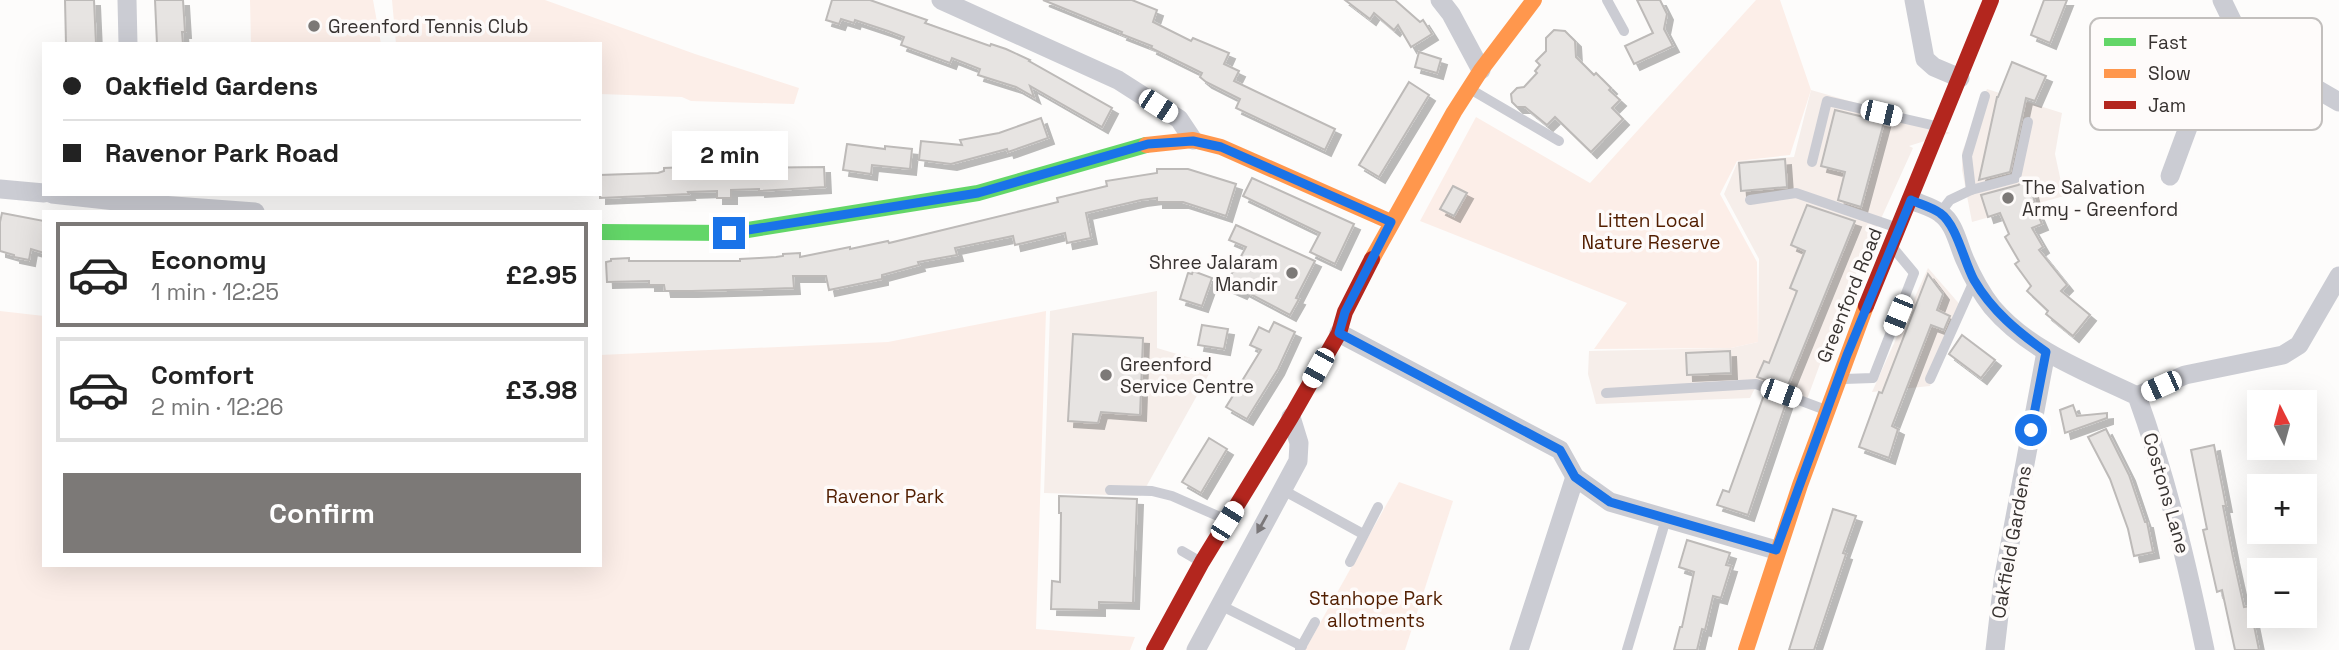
<!DOCTYPE html>
<html lang="en">
<head>
<meta charset="utf-8">
<style>
	body { margin:0; font-family:"Space Grotesk",sans-serif; background:#f6f6f6; color:#222; height:100vh; display:flex; flex-direction:column; font-size:26px; white-space:nowrap }
	* { box-sizing:border-box; margin:0 }
	p { font-size:23px; color:#767676 }
	.icon { flex:none; width:38px; height:38px; fill:none; stroke:currentColor; stroke-width:2; stroke-linecap:round; stroke-linejoin:round }
	.map { position:relative; flex:1; overflow:hidden }
	.panel { position:absolute; left:42px; top:210px; width:560px; height:357px; display:flex; flex-direction:column; background:#fff; border-radius:0px; box-shadow:0 7px 28px #0002 }
	.panel>* { flex:none }
	.banner { position:absolute; left:42px; top:42px; width:560px; height:154px; border-radius:0px; box-shadow:0 7px 28px #0002; display:grid; align-content:center; height:154px; padding:0 21px; background:#fff }
	.needle { width:46px; rotate:354deg }
	.buttons { position:absolute; left:2247px; top:390px; display:grid; gap:14px }
	.buttons a { display:grid; place-items:center; width:70px; height:70px; border-radius:0px; background:#fff; box-shadow:0 7px 28px #0002; font-size:35px }
	.end { position:absolute; width:32px; height:32px; margin:-16px; border:9px solid #1a73e8; background:#fff; box-shadow:0 0 0 4px #fff }
	.from { border-radius:50% }
	.bubble { position:absolute; height:49px; border-radius:0px; background:#fff; box-shadow:0 7px 28px #0002; font-size:23px; font-weight:700; line-height:49px; text-align:center }
	.car { position:absolute; width:21px; height:42px; margin:-21px -10px; border-radius:9px; box-shadow:0 0 5px 2px #0007; background:linear-gradient(#fff 24%,#345 0 40%,#fff 0 76%,#345 0 86%,#fff 0) }
	.banner b { display:flex; align-items:center; gap:24px; height:66px; font-size:26px }
	.banner b+b { border-top:2px solid #e0e0e0 }
	.banner i { width:18px; height:18px; background:#222 }
	ul { padding:12px 0 0; list-style:none }
	li { display:flex; align-items:center; gap:21px; height:105px; margin:0 14px 10px; padding:0 7px; border:4px solid #e0e0e0; border-radius:0px }
	li div { flex:1 }
	li b { display:block; font-size:26px }
	li em { font-style:normal; font-weight:700 }
	li.selected { border-color:#7c7977 }
	li>.icon { width:63px; height:63px; stroke-width:1.5 }
	.button { display:flex; gap:14px; margin-top:auto; padding:14px 21px }
	.button a { flex:1; height:80px; border-radius:0px; background:#7c7977; color:#fff; font-size:28px; font-weight:700; line-height:80px; text-align:center }
	.map>svg:first-child { display:block }
	.built { fill:#f6eeea }
	.green { fill:#fceee8 }
	.building { fill:#e7e4e2; stroke:#bdbab8; stroke-width:2; filter:url(#shadow) }
	.lines { fill:none; stroke-linecap:round; stroke-linejoin:round }
	.lane { stroke:#cbccd3; stroke-width:10 }
	.street { stroke:#cbccd3; stroke-width:19 }
	.fast { stroke:#63d668; stroke-width:16 }
	.slow { stroke:#ff974d; stroke-width:16 }
	.jam { stroke:#b3261e; stroke-width:16 }
	.oneway { fill:#7a7779 }
	.route { stroke:#1a73e8; stroke-width:9 }
	.poi-dot { fill:#7c7977; stroke:#fefbfa; stroke-width:2.5 }
	.labels { text-anchor:middle; stroke-width:7; stroke-linejoin:round; paint-order:stroke }
	.poi-label { font-size:19px; fill:#373230; stroke:#fefbfa; text-anchor:start }
	.park-label { font-size:19px; fill:#521e00; stroke:#fefbfa }
	.street-label { font-size:19px; fill:#373230; stroke:#fefbfa }
	.key { fill:#fefbfa; stroke:#c2bfbd; stroke-width:2 }
	.key-label { font-size:19px; fill:#373230 }
</style>
</head>
<body>
<div class="map">
<svg width="2339" height="650" viewBox="0 0 2339 650">
	<defs>
		<filter id="shadow"><feDropShadow dx="6" dy="6" stdDeviation="0" flood-color="#0004"/></filter>
	</defs>
	<rect width="100%" height="100%" fill="#fdfcfb"/>
	<g class="built">
		<polygon points="1987,89 2062,113 2055,154 2064,196 1972,222 1962,170 1962,152"/>
		<polygon points="1811,90 1916,120 1950,133 1909,146 1913,148 1841,307 1806,402 1757,384 1750,398 1596,404 1588,374 1589,351 1731,348 1758,342 1759,259 1724,194 1738,161 1794,157"/>
		<polygon points="1928,268 1962,307 1930,386 1872,392"/>
		<polygon points="1157,291 1157,348 1214,365 1141,496 1044,493 1050,311"/>
	</g>
	<g class="green">
		<polygon points="250,0 373,0 381,44 251,44"/>
		<polygon points="392,0 545,0 695,54 799,88 794,104 691,101 682,97 600,94 600,44 396,44"/>
		<polygon points="1756,0 1780,0 1811,90 1790,155 1737,161 1720,194 1757,262 1758,342 1731,348 1594,349 1627,303 1420,221 1476,117 1590,183"/>
		<polygon points="0,311 44,316 44,565 600,565 600,355 888,342 1046,311 1036,629 1135,637 1130,650 0,650"/>
		<polygon points="1399,482 1453,501 1405,650 1305,650"/>
	</g>
	<g class="building">
		<polygon points="65,0 94,0 96,44 66,44"/>
		<polygon points="155,0 183,0 185,32 182,32 183,44 157,44"/>
		<polygon points="832,0 870,0 927,20 925,23 990,46 991,44 1006,49 1030,60 1029,61 1112,108 1102,127 1030,86 1034,97 1016,87 978,75 980,69 952,58 950,63 901,45 904,37 888,31 855,20 854,23 841,19 839,24 826,20"/>
		<polygon points="1043,0 1132,0 1157,10 1153,22 1191,41 1193,38 1229,53 1224,64 1239,71 1234,81 1335,129 1325,150 1236,108 1240,99 1206,82 1200,77 1202,73 1151,48 1152,46 1121,34 1122,32"/>
		<polygon points="1345,0 1395,0 1420,22 1423,20 1432,34 1411,47 1398,25 1394,30 1374,13 1370,19"/>
		<polygon points="1637,0 1660,0 1667,14 1664,29 1673,46 1634,64 1625,46 1653,33"/>
		<polygon points="2044,0 2067,0 2050,43 2031,35"/>
		<polygon points="1554,30 1565,31 1575,41 1576,57 1594,75 1596,73 1611,88 1609,90 1620,100 1612,108 1623,119 1591,152 1555,117 1547,125 1525,107 1517,107 1512,102 1511,94 1517,88 1524,87 1537,73 1535,71 1540,65 1536,61 1546,51 1546,38"/>
		<polygon points="1419,52 1441,59 1437,73 1415,67"/>
		<polygon points="2012,62 2046,76 2035,101 2026,98 2010,172 1979,180 1997,97 1998,97"/>
		<polygon points="1409,82 1429,95 1379,177 1359,165"/>
		<polygon points="1835,110 1884,122 1861,207 1838,200 1845,172 1821,166"/>
		<polygon points="1041,118 1048,138 1008,152 1007,149 951,164 919,160 921,141 962,145 960,140 999,133"/>
		<polygon points="847,144 885,149 885,146 912,149 910,169 872,165 871,174 843,170"/>
		<polygon points="1785,159 1787,187 1741,191 1739,163"/>
		<polygon points="744,166 744,168 824,167 825,187 759,191 759,189 731,190 731,198 717,198 717,191 688,192 689,194 600,198 600,175 658,173 664,171 664,168 688,167 688,170"/>
		<polygon points="1157,169 1188,169 1236,184 1226,216 1183,202 1157,202 1157,198 1141,200 1086,213 1091,238 1067,243 1065,233 1015,245 1013,236 955,248 957,255 918,262 919,265 882,275 882,279 829,290 826,276 793,276 794,288 692,291 665,291 664,285 649,285 649,281 607,282 606,262 611,261 611,259 629,258 629,261 740,261 740,259 776,257 783,256 783,254 800,253 800,257 850,247 850,249 888,241 889,243 1058,202 1057,198 1107,186 1106,181 1157,173"/>
		<polygon points="1252,178 1354,224 1335,264 1310,252 1320,233 1243,196"/>
		<polygon points="2029,180 2035,203 2033,203 2042,224 2032,228 2043,247 2039,250 2067,285 2061,291 2090,315 2073,336 2046,314 2048,311 2027,291 2031,286 2015,264 2019,261 2005,237 2009,234 2000,213 1988,217 1981,195 2018,185"/>
		<polygon points="1453,186 1467,193 1454,216 1440,209"/>
		<polygon points="1807,205 1855,221 1787,388 1757,377 1764,361 1769,363 1797,291 1790,288 1805,251 1791,245"/>
		<polygon points="2,213 44,221 44,253 31,249 29,260 14,257 14,255 0,251 0,222"/>
		<polygon points="1236,225 1315,261 1296,298 1299,299 1290,315 1243,290 1241,293 1225,286 1246,247 1229,240"/>
		<polygon points="1193,271 1212,278 1202,306 1180,299 1188,273 1192,274"/>
		<polygon points="1928,274 1943,294 1937,310 1950,316 1944,330 1931,325 1892,426 1898,429 1889,458 1859,447 1879,392 1882,393"/>
		<polygon points="1274,322 1295,332 1278,369 1247,419 1226,407 1261,350 1250,345 1259,327 1269,332"/>
		<polygon points="1202,325 1228,329 1224,349 1198,345"/>
		<polygon points="1073,334 1143,338 1140,415 1101,412 1098,423 1068,421"/>
		<polygon points="1962,335 1995,360 1981,378 1949,354"/>
		<polygon points="1730,351 1731,373 1687,375 1686,353"/>
		<polygon points="1764,395 1786,403 1748,515 1717,505 1723,490 1729,492"/>
		<polygon points="2073,405 2077,416 2107,413 2107,418 2065,433 2060,410"/>
		<polygon points="2106,429 2129,475 2145,522 2147,522 2153,552 2134,556 2128,529 2110,479 2088,437"/>
		<polygon points="1209,438 1227,449 1201,493 1182,482"/>
		<polygon points="2214,445 2226,506 2223,506 2233,557 2244,607 2250,606 2259,650 2235,650 2222,590 2217,592 2203,530 2207,529 2191,450"/>
		<polygon points="1059,496 1137,499 1133,603 1099,602 1099,610 1051,609 1052,581 1060,582 1061,513 1059,513"/>
		<polygon points="1833,509 1856,516 1843,553 1846,554 1814,650 1789,650"/>
		<polygon points="1687,540 1730,553 1726,565 1731,566 1721,598 1713,596 1705,630 1702,629 1697,650 1674,650 1680,627 1682,627 1694,572 1679,567"/>
	</g>
	<g class="lines">
		<g class="lane">
			<polyline points="1607,0 1624,31"/>
			<polyline points="1470,89 1559,141"/>
			<polyline points="1812,162 1827,101 1936,126"/>
			<polyline points="1971,190 2016,178 2028,122"/>
			<polyline points="1750,200 1796,193 1895,227"/>
			<polyline points="1940,213 1950,200 1971,190 1967,156 1985,96"/>
			<polyline points="1844,379 1873,378 1914,273 1894,249"/>
			<polyline points="1930,379 1974,281"/>
			<polyline points="1606,393 1756,384 1823,409"/>
			<polyline points="1281,489 1363,534"/>
			<polyline points="1110,490 1152,491 1172,496 1227,520"/>
			<polyline points="1182,551 1201,562"/>
			<polyline points="1350,562 1378,507"/>
			<polyline points="1218,604 1302,646"/>
			<polyline points="1300,649 1315,622"/>
			<polyline points="1627,650 1666,519"/>
		</g>
		<g class="street">
			<polyline points="127,0 128,44"/>
			<polyline points="941,0 1118,80 1179,119 1193,140"/>
			<polyline points="1440,0 1451,14 1481,70"/>
			<polyline points="1914,0 1925,59 1934,67 1960,78"/>
			<polyline points="2222,0 2238,33 2258,55 2339,102"/>
			<polyline points="2170,176 2214,57 2225,42 2238,33"/>
			<polyline points="0,189 44,193"/>
			<polyline points="52,194 134,203 255,212"/>
			<path d="M1911 200C1920 204 1932 207 1940 213 1955 223 1958 245 1965 260 1972 276 1981 293 1992 307 2029 351 2087 372 2137 396 2167 479 2187 564 2205 650"/>
			<polyline points="1339,333 1560,450 1575,477 1610,502 1776,550"/>
			<polyline points="2137,396 2185,375 2283,355 2299,345 2339,276"/>
			<polyline points="1196,650 1298,461 1299,443 1291,417"/>
			<polyline points="1519,650 1575,477"/>
			<polyline points="1995,650 2003,581 2046,352"/>
		</g>
		<polyline class="fast" points="600,232 729,233 978,193 1146,145"/>
		<g class="slow">
			<polyline points="1146,145 1193,140 1221,147 1391,222"/>
			<polyline points="1372,259 1454,112 1481,70 1534,0"/>
			<polyline points="1746,650 1800,485 1866,306"/>
		</g>
		<g class="jam">
			<polyline points="1866,306 1991,0"/>
			<polyline points="1154,650 1202,562 1291,417 1339,333 1345,312 1372,259"/>
		</g>
	</g>
	<defs><path id="oneway-solid" d="M-6-.8H1V-3.2L6.5 0L1 3.2V.8H-6Z" transform="scale(1.75)"/></defs>
	<use class="oneway" href="#oneway-solid" transform="translate(1262 524) rotate(119)"/>
	<g class="lines">
		<path class="route" d="M729 233 978 193 1148 144 1193 141 1221 147 1391 222 1345 312 1339 333 1560 450 1575 477 1610 502 1776 550 1847 355 1911 200C1920 204 1932 207 1940 213 1957 225 1964 262 1974 280 1992 311 2018 332 2046 352L2031 430"/>
	</g>
	<g class="poi-dot">
		<circle cx="314" cy="26" r="7"/>
		<circle cx="2008" cy="198" r="7"/>
		<circle cx="1292" cy="273" r="7"/>
		<circle cx="1106" cy="375" r="7"/>
	</g>
	<g class="labels">
		<g class="poi-label">
			<text x="328" y="33">Greenford Tennis Club</text>
			<text x="2022" y="194">The Salvation<tspan x="2022" dy="22">Army - Greenford</tspan></text>
			<text x="1278" y="269" text-anchor="end">Shree Jalaram<tspan x="1278" dy="22">Mandir</tspan></text>
			<text x="1120" y="371">Greenford<tspan x="1120" dy="22">Service Centre</tspan></text>
		</g>
		<g class="park-label">
			<text x="1651" y="227">Litten Local<tspan x="1651" dy="22">Nature Reserve</tspan></text>
			<text x="885" y="503">Ravenor Park</text>
			<text x="1376" y="605">Stanhope Park<tspan x="1376" dy="22">allotments</tspan></text>
		</g>
		<g class="street-label">
			<text transform="translate(1849 295) rotate(-68)" y="7">Greenford Road</text>
			<text transform="translate(2167 493) rotate(74)" y="7">Costons Lane</text>
			<text transform="translate(2011 542) rotate(-80)" y="7">Oakfield Gardens</text>
		</g>
	</g>
	<rect x="2090" y="18" width="232" height="112" rx="10" class="key"/>
	<rect x="2104" y="38" width="32" height="8" fill="#63d668"/>
	<rect x="2104" y="69" width="32" height="9" fill="#ff974d"/>
	<rect x="2104" y="101" width="32" height="8" fill="#b3261e"/>
	<g class="key-label">
		<text x="2148" y="49">Fast</text>
		<text x="2148" y="80">Slow</text>
		<text x="2148" y="112">Jam</text>
	</g>
</svg>
<div class="buttons">
<a><svg class="needle" viewBox="-14 -14 28 28"><path d="M0-13l5 13h-10z" fill="#e53935"/><path d="M0 13l5-13h-10z" fill="#767676"/></svg></a>
<a>+</a>
<a>−</a>
</div>
<i class="end from" style="left:2031px;top:430px"></i>
<i class="end" style="left:729px;top:233px"></i>
<div class="bubble" style="left:672px;top:131px;width:116px">2 min</div>
<i class="car" style="left:1158px;top:106px;rotate:123deg"></i>
<i class="car" style="left:1881px;top:113px;rotate:103deg"></i>
<i class="car" style="left:1898px;top:315px;rotate:202deg"></i>
<i class="car" style="left:1318px;top:368px;rotate:209deg"></i>
<i class="car" style="left:2161px;top:386px;rotate:246deg"></i>
<i class="car" style="left:1781px;top:393px;rotate:110deg"></i>
<i class="car" style="left:1227px;top:521px;rotate:32deg"></i>
<div class="banner">
<b><i class="from"></i>Oakfield Gardens</b>
<b><i></i>Ravenor Park Road</b>
</div>
<section class="panel">
<ul>
<li class="selected"><svg class="icon" aria-label="car" viewBox="0 0 24 24"><path d="M5 17H2v-5l4-1 3-4h7l3 4 3 1v5h-3M9 17h6M6 11h13"/><circle cx="7" cy="17" r="2"/><circle cx="17" cy="17" r="2"/></svg><div><b>Economy</b><p>1 min · 12:25</p></div><em>£2.95</em></li>
<li><svg class="icon" aria-label="car" viewBox="0 0 24 24"><path d="M5 17H2v-5l4-1 3-4h7l3 4 3 1v5h-3M9 17h6M6 11h13"/><circle cx="7" cy="17" r="2"/><circle cx="17" cy="17" r="2"/></svg><div><b>Comfort</b><p>2 min · 12:26</p></div><em>£3.98</em></li>
</ul>
<div class="button"><a>Confirm</a></div>
</section>
</div>
</body>
</html>
